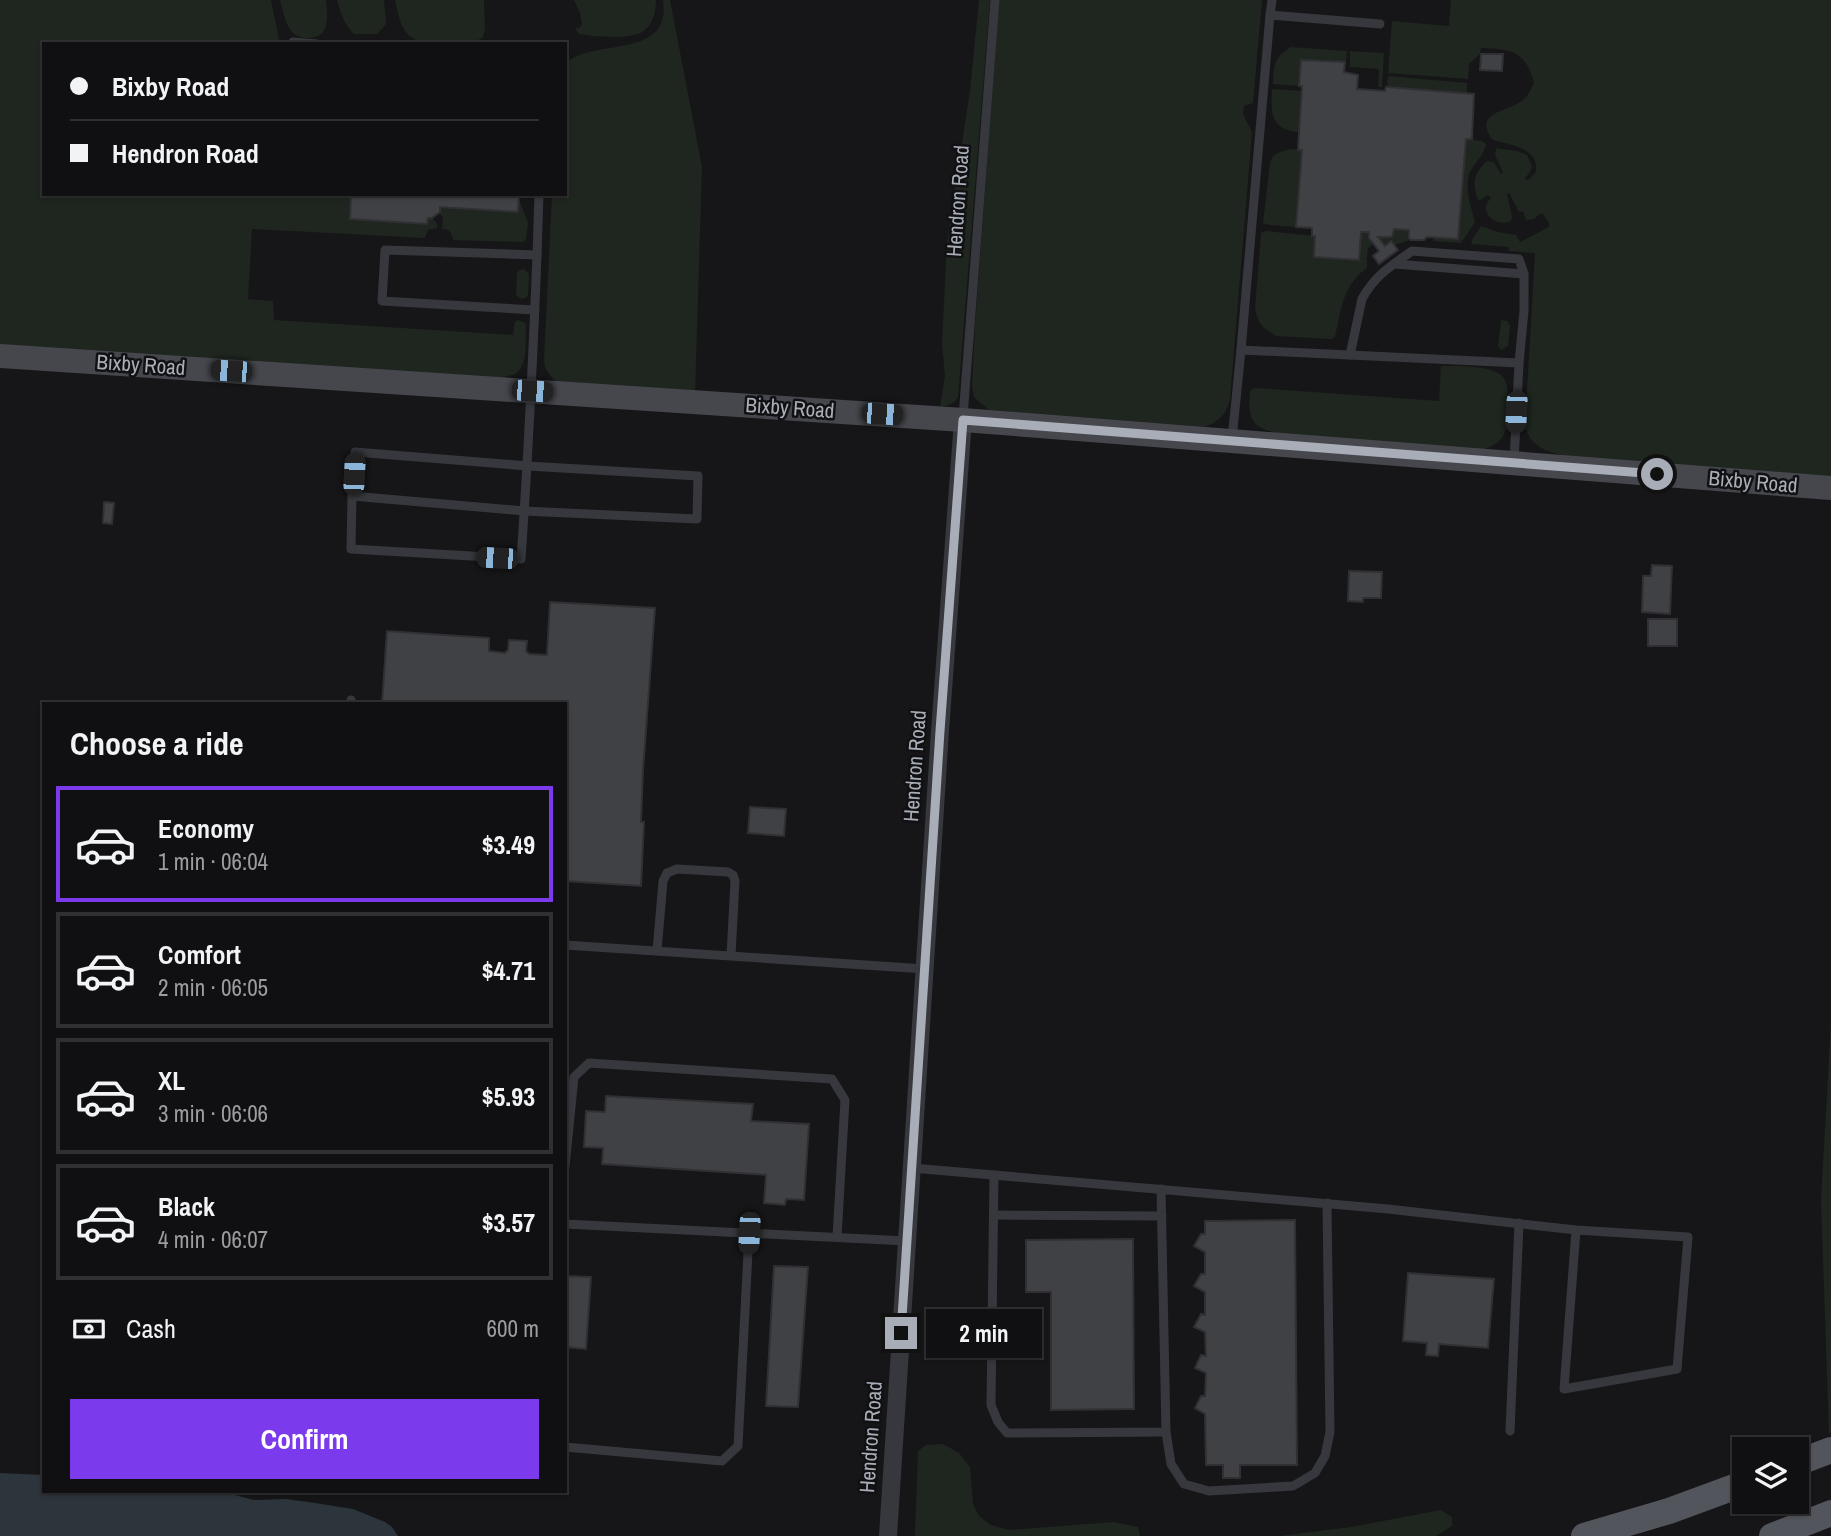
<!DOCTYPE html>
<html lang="en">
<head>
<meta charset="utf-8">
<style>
	body { margin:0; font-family:"Archivo Narrow",sans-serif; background:#19191b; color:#f1f3f6; height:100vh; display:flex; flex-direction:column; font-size:26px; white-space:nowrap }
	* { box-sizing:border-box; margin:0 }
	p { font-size:23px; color:#9c9d9f }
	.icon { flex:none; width:38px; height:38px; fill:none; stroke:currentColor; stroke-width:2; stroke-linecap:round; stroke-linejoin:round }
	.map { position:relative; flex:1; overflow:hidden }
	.drawer { position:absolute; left:42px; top:702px; width:525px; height:791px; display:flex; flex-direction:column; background:#101012; border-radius:0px; box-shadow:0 2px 5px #0004,0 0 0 2px #303032 }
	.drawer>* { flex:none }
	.top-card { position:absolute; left:42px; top:42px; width:525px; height:154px; border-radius:0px; box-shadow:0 2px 5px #0004,0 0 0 2px #303032; display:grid; align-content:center; height:154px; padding:0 28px; background:#101012 }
	.fabs { position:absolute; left:1732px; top:1437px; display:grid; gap:14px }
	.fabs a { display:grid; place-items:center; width:77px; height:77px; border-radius:0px; background:#101012; box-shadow:0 2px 5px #0004,0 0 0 2px #303032; font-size:35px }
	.end { position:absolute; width:32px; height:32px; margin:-16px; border:9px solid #a8adb8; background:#111; box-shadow:0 0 0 4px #111 }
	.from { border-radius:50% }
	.bubble { position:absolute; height:49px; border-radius:0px; background:#101012; box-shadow:0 2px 5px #0004,0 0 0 2px #303032; font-size:23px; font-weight:800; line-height:49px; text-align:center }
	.car { position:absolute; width:21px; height:42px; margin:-21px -10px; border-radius:9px; box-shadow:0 0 5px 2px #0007; background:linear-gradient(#222 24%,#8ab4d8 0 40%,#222 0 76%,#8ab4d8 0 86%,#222 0) }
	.top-card b { display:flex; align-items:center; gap:24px; height:66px; font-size:26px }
	.top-card b+b { border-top:2px solid #303032 }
	.top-card i { width:18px; height:18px; background:#f1f3f6 }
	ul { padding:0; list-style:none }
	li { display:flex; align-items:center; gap:21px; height:116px; margin:0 14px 10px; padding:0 14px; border:4px solid #303032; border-radius:0px }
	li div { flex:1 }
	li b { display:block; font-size:26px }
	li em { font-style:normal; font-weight:800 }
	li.active { border-color:#7c3aed }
	li>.icon { width:63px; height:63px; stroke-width:1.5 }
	h2 { padding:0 28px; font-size:32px; line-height:84px }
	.pay { display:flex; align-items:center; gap:18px; height:77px; padding:0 28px; font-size:26px }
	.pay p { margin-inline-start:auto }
	.button { display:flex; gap:14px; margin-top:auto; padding:14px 28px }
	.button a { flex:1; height:80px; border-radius:0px; background:#7c3aed; color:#fff; font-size:28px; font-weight:800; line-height:80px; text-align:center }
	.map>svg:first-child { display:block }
	.green { fill:#1e261f }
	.water { fill:#2c353c }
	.building { fill:#404145; stroke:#303034; stroke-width:2 }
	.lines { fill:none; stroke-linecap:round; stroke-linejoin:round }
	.lane { stroke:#37383d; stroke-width:9 }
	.street { stroke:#37383d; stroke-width:18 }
	.secondary { stroke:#45474d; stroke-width:24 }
	.primary { stroke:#53555c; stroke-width:26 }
	.route { stroke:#a8adb8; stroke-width:9 }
	.labels { text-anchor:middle; stroke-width:5; stroke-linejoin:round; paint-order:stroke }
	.street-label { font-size:21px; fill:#a8adb8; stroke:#111113 }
</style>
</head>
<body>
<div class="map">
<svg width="1831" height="1536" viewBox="0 0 1831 1536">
	<rect width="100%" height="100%" fill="#161618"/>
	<g class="green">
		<path d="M0 0H271L280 44H44V194H351L350 219 427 224 428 218H432L437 223V228L428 230 425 238 252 229 248 299 273 301 274 320 513 335 515 322 518 320 525 323 526 327C525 341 529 368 513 375 512 375 503 377 502 377L501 379 0 346Z"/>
		<path d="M280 0H326C328 17 330 39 307 38 302 38 296 36 292 32 285 24 283 10 280 0Z"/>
		<path d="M337 0H384L386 24 377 34H354C344 25 341 13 337 0Z"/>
		<path d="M395 0H484L485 29 483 37 474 43 416 40C400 32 399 16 395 0Z"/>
		<path d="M574 0H656C656 13 652 27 640 33 629 39 591 37 579 34L575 28H579L582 25 580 13Z"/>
		<path d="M663 0H670L702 167 695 393 556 381C550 376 544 369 544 360L552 194H565V64C593 37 672 61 663 0Z"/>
		<path d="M979 0H990L958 397C954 404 949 405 940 407L945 376 942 344 947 242 970 91Z"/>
		<path d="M999 0H1262L1253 103 1244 106 1243 114 1252 132 1230 399C1227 414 1219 421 1205 427L989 410 974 397 972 386 975 325Z"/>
		<path d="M1451 0H1831V478L1573 457C1552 453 1531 450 1525 426L1535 253 1509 251V247L1471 244 1473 238 1481 226 1498 232 1516 235 1520 242 1549 227V223L1543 214H1540L1534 219 1526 220 1523 211 1519 212 1509 193 1507 194 1512 216 1511 221C1495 228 1477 211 1491 198L1488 195 1479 201C1471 185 1474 173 1487 161L1494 162 1501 174 1503 173 1495 155 1496 148 1517 151 1527 155 1532 166 1530 172 1525 178 1527 181 1536 172C1539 148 1511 145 1493 140 1472 113 1506 112 1520 102 1527 98 1530 91 1534 83 1526 51 1511 49 1481 48L1480 54 1469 64 1468 79 1388 73 1392 21 1449 26Z"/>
		<path d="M1291 47 1347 51 1346 62 1301 60 1299 86 1273 84C1274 65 1273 58 1291 47Z"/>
		<polygon points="1350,51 1384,53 1382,87 1378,87 1379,69 1350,67"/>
		<polygon points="1388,76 1467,83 1467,94 1387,87"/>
		<path d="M1272 89 1302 91 1299 132C1270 130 1271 112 1272 89Z"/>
		<path d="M1466 139 1482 141 1486 144C1484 155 1476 161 1471 170 1463 184 1471 207 1475 222L1461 243 1433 241 1434 238 1458 239Z"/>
		<path d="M1293 149 1302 150 1296 227 1270 225 1263 223 1270 163C1273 152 1283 151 1293 149Z"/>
		<path d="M519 200 528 222 526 240 523 242 453 240C452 233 450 230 444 229L442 230 443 218 439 213 440 207 517 212Z"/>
		<polygon points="1395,229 1409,230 1408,236 1410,240 1394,245 1391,242 1385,246 1378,237 1392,237"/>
		<path d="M1266 231 1315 236 1314 257 1358 260 1361 232H1369V238L1373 244 1368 248 1367 258H1364L1367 259V268C1343 284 1341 311 1335 337L1332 339 1276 336 1264 328 1259 322 1255 309 1261 233Z"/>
		<polygon points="524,269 529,274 528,295 526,298 521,299 516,295 517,273 519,270"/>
		<polygon points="1501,320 1507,321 1510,326 1508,346 1501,350 1498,346"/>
		<path d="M1441 366C1458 366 1488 365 1501 375 1512 383 1510 423 1504 434 1500 443 1491 447 1482 450L1288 435C1255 429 1247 426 1250 391L1254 388 1439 401Z"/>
		<polygon points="1831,1021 1831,1433 1829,1434 1821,1200"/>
		<polygon points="943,1444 959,1453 970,1467 973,1504 979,1516 991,1525 1009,1530 1113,1522 1138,1527 1140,1536 915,1536 918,1451 926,1445"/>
		<polygon points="1441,1510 1452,1517 1452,1526 1436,1536 1279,1536 1351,1527"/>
	</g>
	<polygon class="water" points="0,1473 44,1475 44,1491 220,1491 254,1500 286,1499 315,1503 353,1509 385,1522 392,1527 398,1536 0,1536"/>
	<g class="building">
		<polygon points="1481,54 1503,54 1502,71 1480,70"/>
		<polygon points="1301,60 1345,62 1344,72 1358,75 1357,89 1385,91 1386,87 1387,87 1474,94 1472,139 1466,139 1458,239 1427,237 1424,240 1411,240 1409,238 1409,230 1394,229 1392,237 1378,237 1385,246 1391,241 1398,250 1379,264 1373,256 1379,251 1369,238 1369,232 1361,232 1359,260 1314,257 1315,236 1312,236 1312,228 1296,227 1302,150 1298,150 1302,86 1299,86"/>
		<polygon points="351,194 519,194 518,212 440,207 440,212 432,218 428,218 427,224 350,219"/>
		<polygon points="104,502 114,503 112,524 103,523"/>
		<polygon points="1652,565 1672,566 1670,614 1642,612 1643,576 1651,576"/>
		<polygon points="1349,571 1382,572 1381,598 1363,598 1363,602 1348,601"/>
		<polygon points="550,602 655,608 643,770 641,822 644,822 641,886 565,881 565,704 382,704 387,631 489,638 489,651 505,653 508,650 509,640 527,641 526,651 529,654 547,655"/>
		<rect x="1648" y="619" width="29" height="27"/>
		<polygon points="750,807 786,809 784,836 748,833"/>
		<polygon points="606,1096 753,1104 751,1121 809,1124 804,1200 786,1199 785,1205 764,1203 766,1175 602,1164 603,1148 584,1147 586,1111 605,1112"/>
		<polygon points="1295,1220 1297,1465 1240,1465 1240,1478 1223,1478 1223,1465 1206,1465 1205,1414 1195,1408 1201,1396 1205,1396 1206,1373 1195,1368 1201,1355 1206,1356 1205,1332 1194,1327 1201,1314 1205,1315 1205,1292 1194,1286 1201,1274 1205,1274 1205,1252 1194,1246 1201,1234 1205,1234 1205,1221"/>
		<polygon points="1133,1239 1134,1409 1051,1410 1051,1292 1026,1292 1026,1240"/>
		<polygon points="774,1266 808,1267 798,1407 766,1406"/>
		<polygon points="1408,1273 1494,1279 1488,1348 1439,1344 1438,1356 1426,1355 1427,1343 1403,1341"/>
		<polygon points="565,1276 591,1277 586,1349 565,1347"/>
	</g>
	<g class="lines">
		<g class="lane">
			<polyline points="1270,15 1272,0"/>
			<polyline points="293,44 293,42 317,44"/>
			<polyline points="537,255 539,194"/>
			<polyline points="1394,264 1524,274"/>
			<polyline points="1241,350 1270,15 1380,24"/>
			<path d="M1350 355 1362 299C1375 275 1391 266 1412 251L1519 259 1524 274V311L1519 363 1514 462"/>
			<polyline points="963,417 995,0"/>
			<polyline points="1232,439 1241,350 1519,363"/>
			<path d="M352 496 355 452 528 466 698 476 697 519 524 511 352 496 351 549 521 559C528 458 533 356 537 255L385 250 382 301 535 310"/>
			<polyline points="351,704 351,700"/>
			<polyline points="565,945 925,969"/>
			<polyline points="657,951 663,881 667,873 677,869 728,872 733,875 735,881 731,955"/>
			<polyline points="565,1166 574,1077 589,1063 832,1079 845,1100 837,1237"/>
			<polyline points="912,1168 1388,1209 1576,1230 1688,1237 1677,1369 1564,1389 1576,1230"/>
			<polyline points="994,1175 991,1405 998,1422 1007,1433 1166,1432 1161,1189"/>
			<polyline points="994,1215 1162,1216"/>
			<polyline points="565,1224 907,1241"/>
			<polyline points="1510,1431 1519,1223"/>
			<polyline points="1166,1432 1171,1464 1184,1484 1209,1491 1293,1486 1315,1473 1325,1456 1330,1432 1327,1203"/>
			<polyline points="565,1447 722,1461 738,1446 749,1233"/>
		</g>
		<polyline class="street" points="888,1536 940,731 963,420"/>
		<polyline class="secondary" points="0,356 963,420 1831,488"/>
		<g class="primary">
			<polyline points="1797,1463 1831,1450"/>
			<polyline points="1584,1536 1669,1511 1745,1483"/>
			<polyline points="1772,1536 1831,1513"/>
		</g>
	</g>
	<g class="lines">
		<polyline class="route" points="901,1333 940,731 963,420 1657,474"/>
	</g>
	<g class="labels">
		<g class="street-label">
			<text transform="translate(958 201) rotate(-86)" y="7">Hendron Road</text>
			<text transform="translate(141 365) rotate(4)" y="7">Bixby Road</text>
			<text transform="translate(790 408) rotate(4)" y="7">Bixby Road</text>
			<text transform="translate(1753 482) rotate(5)" y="7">Bixby Road</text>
			<text transform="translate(915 766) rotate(-86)" y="7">Hendron Road</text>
			<text transform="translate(871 1437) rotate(-86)" y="7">Hendron Road</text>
		</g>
	</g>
</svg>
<div class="fabs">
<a><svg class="icon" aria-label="layers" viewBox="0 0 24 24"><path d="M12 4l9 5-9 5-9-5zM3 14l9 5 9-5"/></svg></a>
</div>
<i class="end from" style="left:1657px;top:474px"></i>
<i class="end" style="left:901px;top:1333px"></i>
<div class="bubble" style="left:926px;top:1309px;width:116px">2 min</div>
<i class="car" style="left:231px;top:371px;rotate:274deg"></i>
<i class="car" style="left:532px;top:391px;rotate:94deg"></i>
<i class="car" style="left:1516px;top:412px;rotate:183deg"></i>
<i class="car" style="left:882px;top:414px;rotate:94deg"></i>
<i class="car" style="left:354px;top:474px;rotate:3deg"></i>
<i class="car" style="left:497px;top:558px;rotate:273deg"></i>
<i class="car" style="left:749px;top:1233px;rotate:183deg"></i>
<div class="top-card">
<b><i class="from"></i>Bixby Road</b>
<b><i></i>Hendron Road</b>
</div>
<section class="drawer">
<h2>Choose a ride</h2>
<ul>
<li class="active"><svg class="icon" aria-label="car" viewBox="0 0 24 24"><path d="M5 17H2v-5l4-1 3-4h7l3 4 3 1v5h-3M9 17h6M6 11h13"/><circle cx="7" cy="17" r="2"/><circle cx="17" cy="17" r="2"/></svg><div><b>Economy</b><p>1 min · 06:04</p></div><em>$3.49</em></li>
<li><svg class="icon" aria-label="car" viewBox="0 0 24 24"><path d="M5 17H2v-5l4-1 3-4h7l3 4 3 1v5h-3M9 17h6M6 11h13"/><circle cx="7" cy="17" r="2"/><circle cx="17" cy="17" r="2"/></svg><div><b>Comfort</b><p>2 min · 06:05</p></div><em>$4.71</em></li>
<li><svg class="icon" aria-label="car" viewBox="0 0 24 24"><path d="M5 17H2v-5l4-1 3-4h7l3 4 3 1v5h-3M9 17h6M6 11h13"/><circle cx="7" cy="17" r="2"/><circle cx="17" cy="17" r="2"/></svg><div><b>XL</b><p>3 min · 06:06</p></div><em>$5.93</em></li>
<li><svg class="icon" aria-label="car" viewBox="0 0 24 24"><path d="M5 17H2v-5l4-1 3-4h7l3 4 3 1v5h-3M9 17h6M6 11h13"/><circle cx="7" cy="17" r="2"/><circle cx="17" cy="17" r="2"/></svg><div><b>Black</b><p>4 min · 06:07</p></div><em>$3.57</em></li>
</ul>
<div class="pay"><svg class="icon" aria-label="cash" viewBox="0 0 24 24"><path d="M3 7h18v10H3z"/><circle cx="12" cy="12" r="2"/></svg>Cash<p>600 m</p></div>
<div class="button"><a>Confirm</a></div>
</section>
</div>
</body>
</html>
